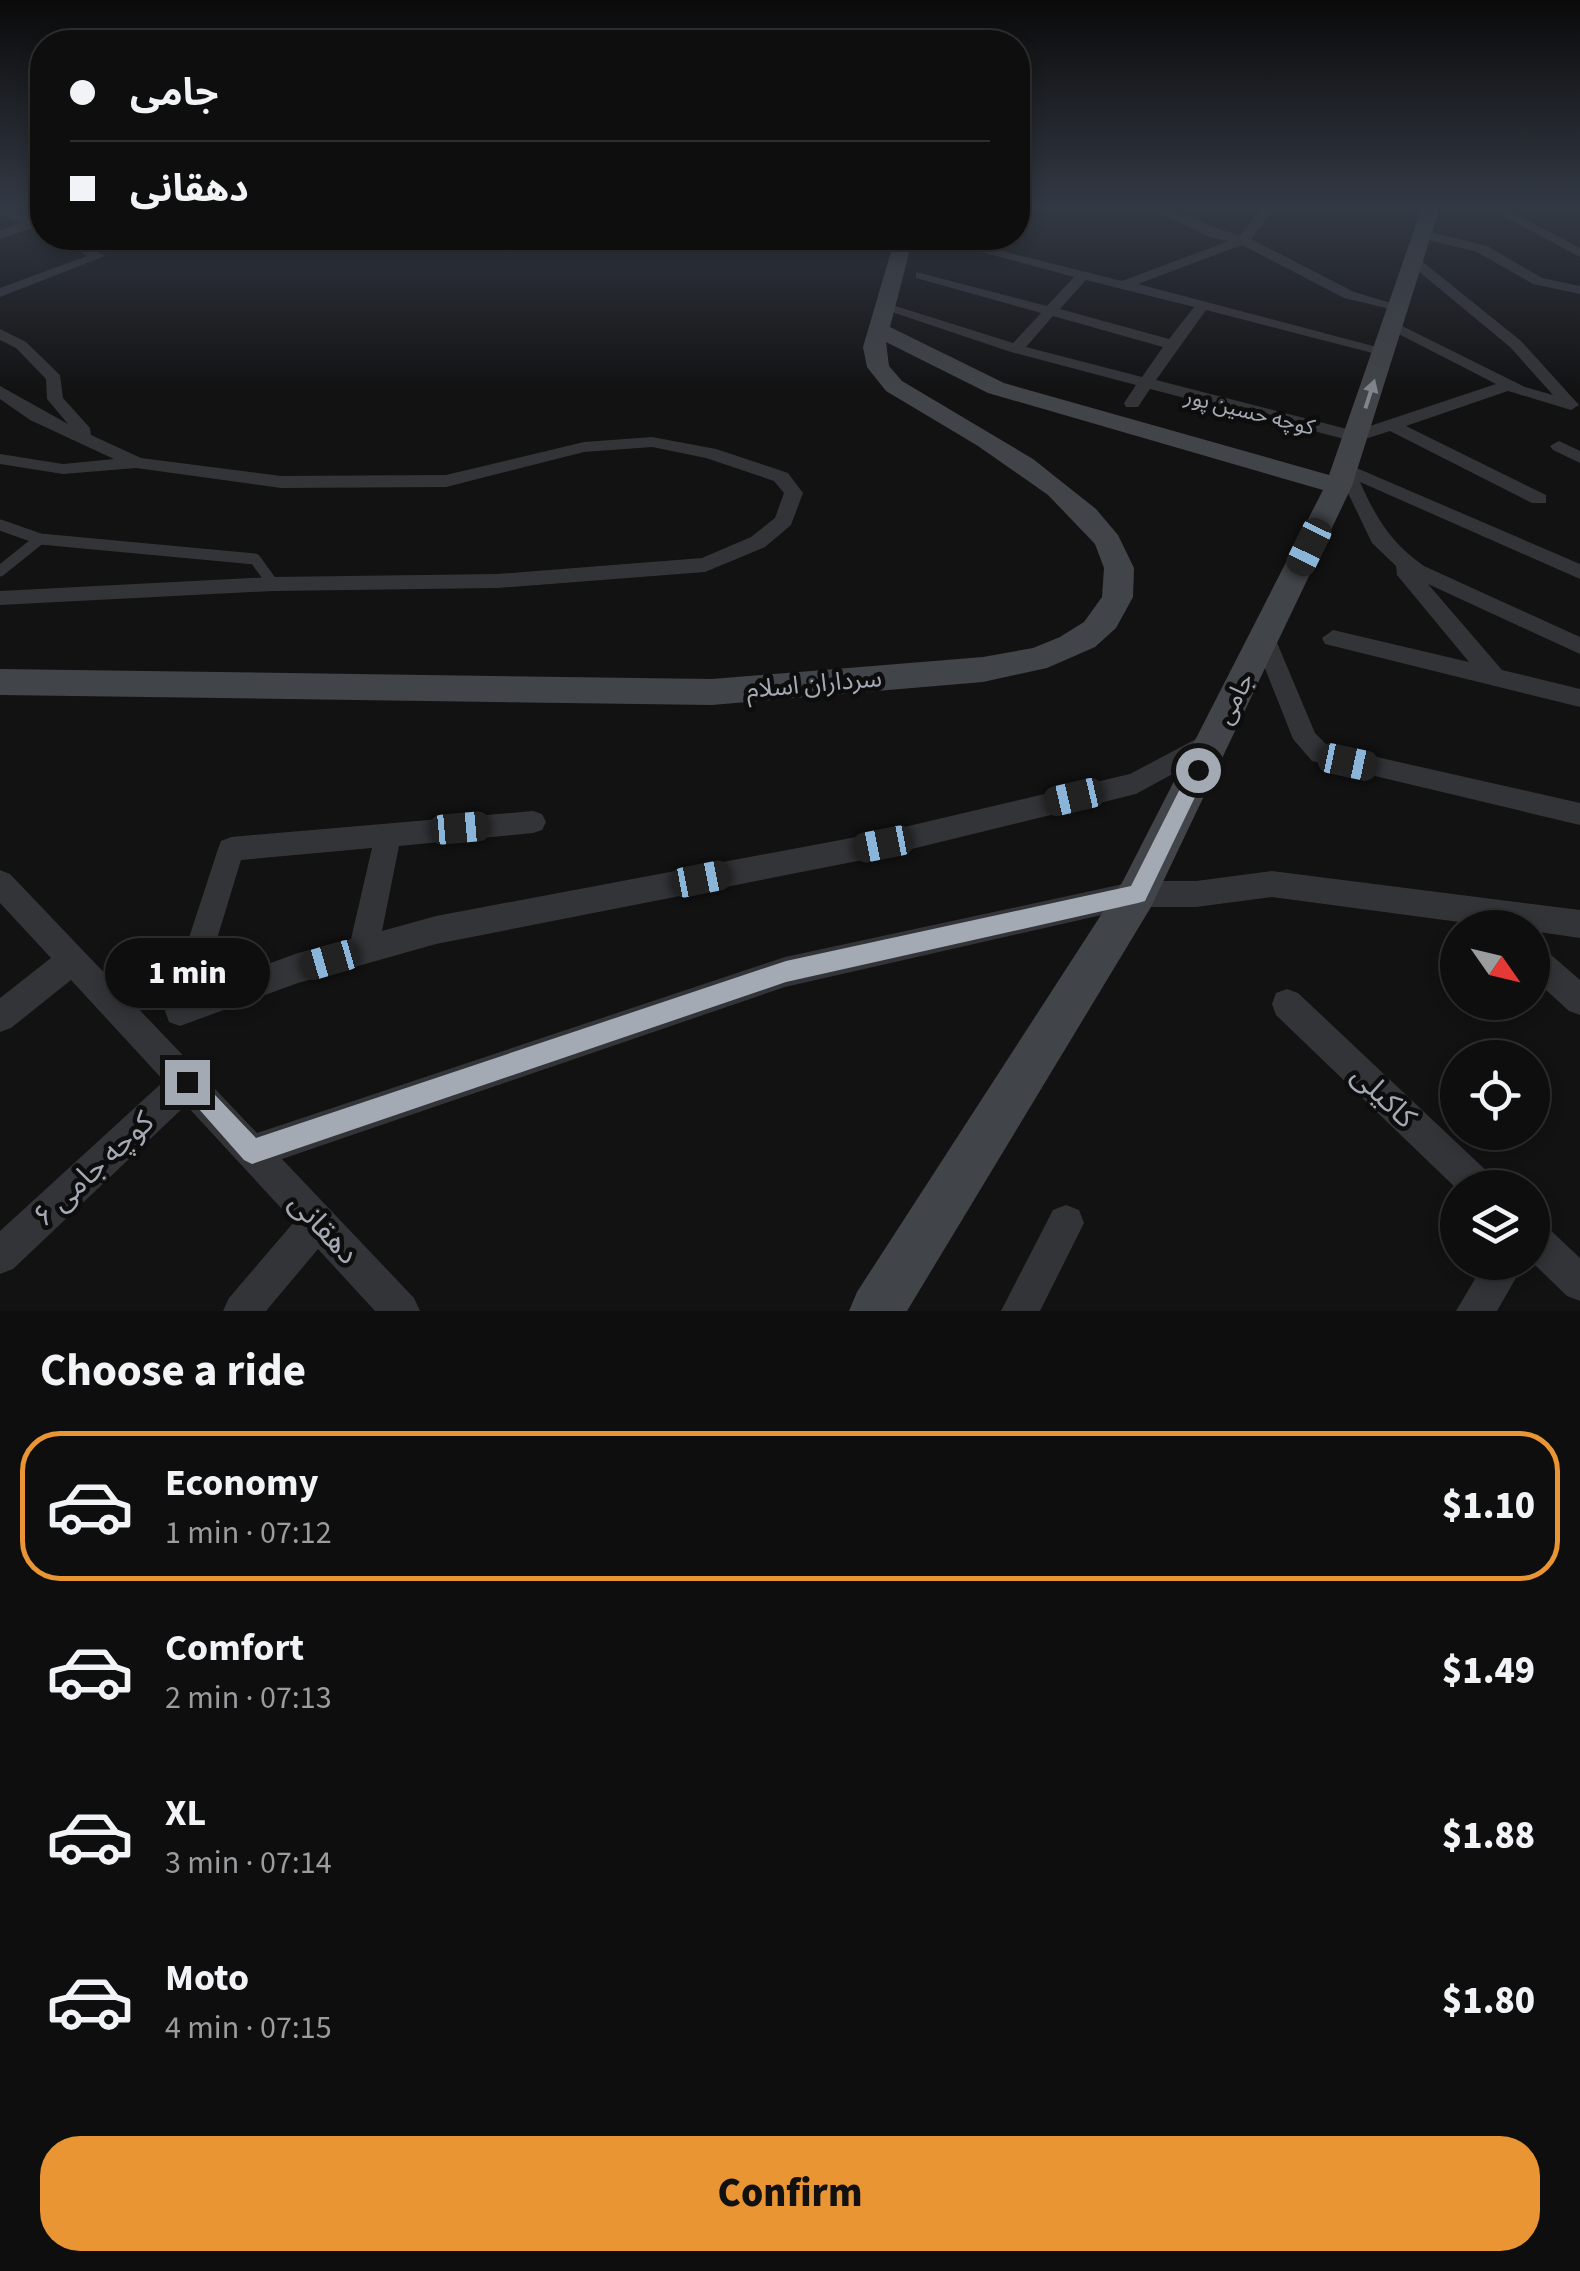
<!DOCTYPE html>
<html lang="en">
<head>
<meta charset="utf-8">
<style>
	body { margin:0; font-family:"Source Sans 3","Noto Sans Arabic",sans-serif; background:#1c1c1c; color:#f1f3f6; height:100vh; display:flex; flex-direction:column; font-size:38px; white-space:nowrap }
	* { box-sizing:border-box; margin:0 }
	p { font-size:32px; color:#9b9c9e }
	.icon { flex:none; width:55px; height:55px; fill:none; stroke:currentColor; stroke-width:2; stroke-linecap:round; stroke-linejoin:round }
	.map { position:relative; height:1311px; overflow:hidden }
	.panel { display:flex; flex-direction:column; background:#0e0e0e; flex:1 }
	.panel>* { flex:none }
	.guide { position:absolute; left:30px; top:30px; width:1000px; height:220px; border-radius:40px; box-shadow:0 5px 15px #0003,0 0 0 2px #2e2e2e; display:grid; align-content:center; height:220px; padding:0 40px; background:#0e0e0e }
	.needle { width:65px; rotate:124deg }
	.fabs { position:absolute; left:1440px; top:910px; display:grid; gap:20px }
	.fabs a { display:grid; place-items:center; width:110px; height:110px; border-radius:50%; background:#0e0e0e; box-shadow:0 5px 15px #0003,0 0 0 2px #2e2e2e; font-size:50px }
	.end { position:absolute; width:45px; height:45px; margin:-22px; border:12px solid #a4aab3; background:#111; box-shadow:0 0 0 5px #111 }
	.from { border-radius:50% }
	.bubble { position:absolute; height:70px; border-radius:35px; background:#0e0e0e; box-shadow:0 5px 15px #0003,0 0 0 2px #2e2e2e; font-size:32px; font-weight:800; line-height:70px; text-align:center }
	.car { position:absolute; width:30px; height:60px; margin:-30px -15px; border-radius:12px; box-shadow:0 0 8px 2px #0007; background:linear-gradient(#222 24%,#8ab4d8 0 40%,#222 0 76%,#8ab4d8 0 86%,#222 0) }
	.guide b { display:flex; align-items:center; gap:35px; height:95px; font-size:38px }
	.guide b+b { border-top:2px solid #2e2e2e }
	.guide i { width:25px; height:25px; background:#f1f3f6 }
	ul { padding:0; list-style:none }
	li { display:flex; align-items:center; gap:30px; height:150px; margin:0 20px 15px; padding:0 20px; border:5px solid transparent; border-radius:40px }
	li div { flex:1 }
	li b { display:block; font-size:38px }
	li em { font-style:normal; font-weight:800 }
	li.current { border-color:#ea9533 }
	li>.icon { width:90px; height:90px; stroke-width:1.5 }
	h2 { padding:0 40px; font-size:45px; line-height:120px }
	.cta { display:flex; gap:20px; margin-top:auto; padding:20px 40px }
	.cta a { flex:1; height:115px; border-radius:40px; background:#ea9533; color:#111; font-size:40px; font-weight:800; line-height:115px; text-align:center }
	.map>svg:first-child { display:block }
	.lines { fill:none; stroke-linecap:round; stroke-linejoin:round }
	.lane { stroke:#333438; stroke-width:11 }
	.street { fill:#333438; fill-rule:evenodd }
	.secondary { fill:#414448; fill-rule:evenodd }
	.oneway { fill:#81868e }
	.route { fill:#a4aab3 }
	.labels { text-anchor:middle; stroke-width:9; stroke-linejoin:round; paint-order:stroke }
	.far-street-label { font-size:22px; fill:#a4aab3; stroke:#0d0d0e }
	.street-label { font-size:25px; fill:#a4aab3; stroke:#0d0d0e }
	.near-street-label { font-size:30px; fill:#a4aab3; stroke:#0d0d0e }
</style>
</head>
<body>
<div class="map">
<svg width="1580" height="1311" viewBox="0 0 1580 1311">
	<rect width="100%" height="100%" fill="#121213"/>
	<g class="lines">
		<g class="lane">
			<polyline points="0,525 40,539 255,559 273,584"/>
			<polyline points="0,571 40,539"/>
		</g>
		<g class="street">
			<polygon points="0,207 37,220 42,223 42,232 32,228 0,239 0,231 21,223 0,213"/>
			<path d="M1148 207C1180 207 1208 229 1240 235L1263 207H1275L1251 239 1354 292 1405 307 1398 311 1344 298 1242 245 1138 284 1392 351 1384 356 1206 310 1156 380 1355 431 1496 384 1387 328V322L1392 321 1525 387 1553 395 1510 347 1406 261 1418 258 1521 341 1579 405 1571 410 1508 391 1406 426 1546 495V503H1532L1390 431 1356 442 1150 389 1138 407H1126L1124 403 1136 385 1011 352 877 307 889 304 1013 343 1041 313 916 278V272L1047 306 1074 277 930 238H950L1122 281 1229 241 1209 237ZM1086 280 1194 307 1169 339 1060 309ZM1053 316 1163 347 1142 377 1026 347Z"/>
			<polygon points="1487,207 1502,207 1580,248 1580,257"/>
			<polygon points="1422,230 1487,246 1542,278 1580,286 1580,294 1533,284 1477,252 1417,237 1416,234"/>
			<polygon points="56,238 71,238 105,256 0,297 0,288 87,256"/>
			<polygon points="0,329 26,342 60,375 63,398 90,428 91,435 141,458 281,476 446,475 584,442 652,437 716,449 788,473 803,493 791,525 765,547 705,572 497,588 273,591 0,605 0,591 273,577 497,574 702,558 751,537 775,518 784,493 774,481 706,458 652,447 584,452 446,487 281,488 136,468 63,474 0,464 0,454 63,464 114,459 30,420 0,399 0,386 68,424 47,399 46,379 16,348 0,340"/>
			<polygon points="1559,441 1580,451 1580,463 1553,450 1550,446"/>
			<path d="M1345 463 1580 564V579L1360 482C1376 518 1391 543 1424 566L1580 637V654L1428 584 1502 670 1580 689V707L1325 644 1322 638 1333 630 1469 662 1397 575 1396 566 1372 543 1336 468Z"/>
			<polygon points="1264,630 1275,638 1315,733 1328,746 1580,803 1580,825 1312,761 1293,739 1253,638"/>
			<path d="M1213 730 1222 733 1225 740 1222 747 1136 794 883 856 436 944 298 983 180 1026 169 1022 165 1011 218 849 221 841 231 837 533 811 542 814 546 822 542 830 533 833 399 846 382 931 436 916 883 832 1130 774ZM372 848 351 939 298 953 202 988 241 860Z"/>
			<polygon points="0,870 10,874 257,1133 785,957 1137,881 1196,881 1272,871 1580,910 1580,938 1532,931 1532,928 1504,928 1272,897 1196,907 1137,907 785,987 282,1159 414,1298 420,1311 375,1311 318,1249 266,1311 223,1311 229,1298 294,1222 186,1105 13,1269 0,1274 0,1231 164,1081 71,980 11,1028 0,1032 0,998 51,958 0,903"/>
			<polygon points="1532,943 1542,947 1580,980 1580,1015 1569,1011 1532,977"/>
			<polygon points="1287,989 1298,993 1492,1176 1497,1188 1458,1188 1458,1190 1276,1015 1272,1004 1276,993"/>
			<polygon points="1066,1205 1079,1210 1084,1223 1040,1311 1001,1311 1053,1210"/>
			<polygon points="1532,1220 1545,1225 1580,1258 1580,1301 1567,1296 1532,1262"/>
			<polygon points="1485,1262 1525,1262 1497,1311 1456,1311"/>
		</g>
		<polygon class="secondary" points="1422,207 1440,207 1352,486 1151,907 907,1311 849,1311 857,1292 1123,881 1323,490 988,393 886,342 889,366 902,381 1033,459 1096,509 1118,535 1134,568 1133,597 1116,628 1095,647 1047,668 983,682 712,705 0,695 0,669 712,679 983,657 1033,648 1060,637 1084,622 1102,597 1104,568 1095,544 1048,495 978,446 886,391 867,367 863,347 895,238 913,238 890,327 1004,383 1329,475"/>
	</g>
	<defs><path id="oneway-solid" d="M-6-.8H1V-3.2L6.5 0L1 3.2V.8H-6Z" transform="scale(2.5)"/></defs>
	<use class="oneway" href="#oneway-solid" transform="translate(1370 394) rotate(-72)"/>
	<linearGradient id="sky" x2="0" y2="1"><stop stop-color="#0a0a0a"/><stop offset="0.53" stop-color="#333944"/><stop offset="1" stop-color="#333944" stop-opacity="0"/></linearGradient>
	<rect width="1580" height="391" fill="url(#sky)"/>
	<polygon class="route" points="1198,763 1208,770 1145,901 1138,903 786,982 252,1164 244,1160 175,1082 178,1074 187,1071 195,1074 256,1138 786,961 1131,886 1192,765"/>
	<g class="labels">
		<g class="far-street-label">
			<text transform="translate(1250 411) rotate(14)" y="8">کوچه حسین پور</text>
		</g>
		<g class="street-label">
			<text transform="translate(814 683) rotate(-5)" y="9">سرداران اسلام</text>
			<text transform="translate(1234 698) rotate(-63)" y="9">جامی</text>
		</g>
		<g class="near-street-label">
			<text transform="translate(1384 1096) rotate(44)" y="10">کاکیلی</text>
			<text transform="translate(93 1169) rotate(-43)" y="10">کوچه جامی ۶</text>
			<text transform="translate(324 1228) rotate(47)" y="10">دهقانی</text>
		</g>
	</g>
</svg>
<div class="fabs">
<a><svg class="needle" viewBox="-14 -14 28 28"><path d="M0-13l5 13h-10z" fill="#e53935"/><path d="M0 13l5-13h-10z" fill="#9b9c9e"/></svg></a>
<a><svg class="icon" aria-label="locate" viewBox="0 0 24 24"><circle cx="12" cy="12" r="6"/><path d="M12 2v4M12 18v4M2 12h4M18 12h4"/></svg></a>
<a><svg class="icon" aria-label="layers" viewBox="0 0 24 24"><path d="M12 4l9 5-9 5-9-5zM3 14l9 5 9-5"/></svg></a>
</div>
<i class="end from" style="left:1198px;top:770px"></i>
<i class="end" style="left:187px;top:1082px"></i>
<div class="bubble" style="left:105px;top:938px;width:165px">1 min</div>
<i class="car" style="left:1309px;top:547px;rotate:206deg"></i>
<i class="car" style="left:1348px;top:762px;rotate:102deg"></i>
<i class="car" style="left:1074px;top:797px;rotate:257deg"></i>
<i class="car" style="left:460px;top:828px;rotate:85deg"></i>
<i class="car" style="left:883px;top:844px;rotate:259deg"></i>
<i class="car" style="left:701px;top:879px;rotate:79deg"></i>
<i class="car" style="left:330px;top:960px;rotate:254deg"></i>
<div class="guide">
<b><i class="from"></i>جامی</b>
<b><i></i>دهقانی</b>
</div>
</div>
<section class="panel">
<h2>Choose a ride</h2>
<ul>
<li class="current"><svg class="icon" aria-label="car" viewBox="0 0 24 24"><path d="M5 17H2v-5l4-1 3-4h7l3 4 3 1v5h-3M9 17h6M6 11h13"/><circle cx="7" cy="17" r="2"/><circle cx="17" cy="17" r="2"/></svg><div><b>Economy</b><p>1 min · 07:12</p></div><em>$1.10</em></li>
<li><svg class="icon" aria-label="car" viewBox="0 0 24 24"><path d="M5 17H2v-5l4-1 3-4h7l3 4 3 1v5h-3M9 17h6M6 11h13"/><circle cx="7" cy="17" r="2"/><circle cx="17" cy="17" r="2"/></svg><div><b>Comfort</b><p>2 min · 07:13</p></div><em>$1.49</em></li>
<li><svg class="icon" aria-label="car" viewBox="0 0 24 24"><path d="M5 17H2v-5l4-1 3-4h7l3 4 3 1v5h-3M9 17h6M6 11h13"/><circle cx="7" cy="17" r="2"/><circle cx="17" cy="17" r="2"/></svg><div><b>XL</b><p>3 min · 07:14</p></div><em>$1.88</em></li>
<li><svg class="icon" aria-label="car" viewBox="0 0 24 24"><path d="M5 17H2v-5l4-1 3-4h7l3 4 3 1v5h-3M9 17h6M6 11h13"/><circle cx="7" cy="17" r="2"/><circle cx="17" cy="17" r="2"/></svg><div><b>Moto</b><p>4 min · 07:15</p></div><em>$1.80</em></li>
</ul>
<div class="cta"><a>Confirm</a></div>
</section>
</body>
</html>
